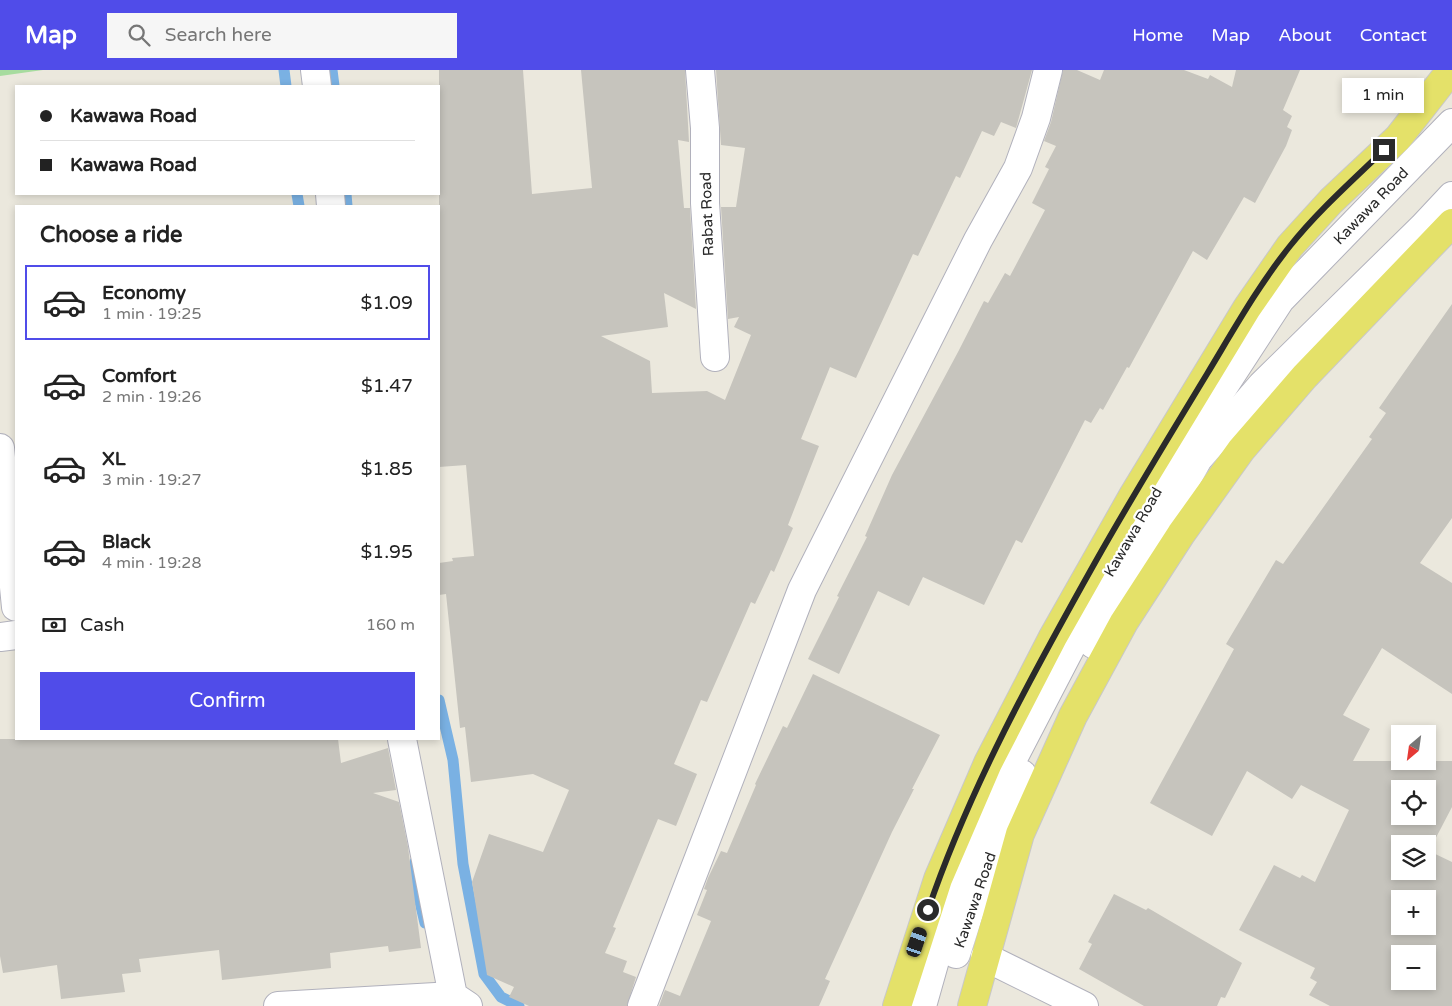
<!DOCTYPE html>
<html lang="en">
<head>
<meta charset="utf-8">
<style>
	body { margin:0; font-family:"Varela Round",sans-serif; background:#f6f6f6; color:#222; height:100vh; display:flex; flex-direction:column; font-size:19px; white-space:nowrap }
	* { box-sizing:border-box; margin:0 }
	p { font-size:16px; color:#767676 }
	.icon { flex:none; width:28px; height:28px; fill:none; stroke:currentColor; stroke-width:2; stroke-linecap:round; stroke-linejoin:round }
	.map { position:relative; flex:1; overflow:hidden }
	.panel { position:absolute; left:15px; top:135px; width:425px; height:535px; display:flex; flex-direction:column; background:#fff; border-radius:0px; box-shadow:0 2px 8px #0003 }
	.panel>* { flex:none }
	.banner { position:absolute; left:15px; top:15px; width:425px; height:110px; border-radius:0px; box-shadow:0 2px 8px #0003; display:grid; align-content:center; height:110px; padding:0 25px; background:#fff }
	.needle { width:32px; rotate:209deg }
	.tools { position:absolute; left:1391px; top:655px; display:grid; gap:10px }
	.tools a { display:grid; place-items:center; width:45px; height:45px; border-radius:0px; background:#fff; box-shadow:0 2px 8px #0003; font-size:25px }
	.end { position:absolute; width:22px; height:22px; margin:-11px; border:6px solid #2a2a2a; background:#fff; box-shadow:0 0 0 2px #fff }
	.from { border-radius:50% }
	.bubble { position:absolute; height:35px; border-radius:0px; background:#fff; box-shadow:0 2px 8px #0003; font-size:16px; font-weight:600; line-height:35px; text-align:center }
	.car { position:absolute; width:15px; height:30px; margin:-15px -8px; border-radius:6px; box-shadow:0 0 4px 1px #0007; background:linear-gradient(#222 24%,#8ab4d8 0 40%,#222 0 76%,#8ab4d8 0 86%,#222 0) }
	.banner b { display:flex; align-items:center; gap:18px; height:48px; font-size:19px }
	.banner b+b { border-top:1px solid #e0e0e0 }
	.banner i { width:12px; height:12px; background:#222 }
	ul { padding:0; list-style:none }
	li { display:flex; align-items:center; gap:15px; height:75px; margin:0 10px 8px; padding:0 15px; border:2px solid transparent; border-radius:0px }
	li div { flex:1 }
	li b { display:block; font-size:19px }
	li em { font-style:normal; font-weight:600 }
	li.selected { border-color:#504ce9 }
	li>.icon { width:45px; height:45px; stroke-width:1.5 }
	h2 { padding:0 25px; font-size:22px; line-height:60px }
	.pay { display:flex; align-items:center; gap:12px; height:55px; padding:0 25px; font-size:19px }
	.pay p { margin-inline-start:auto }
	.action { display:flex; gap:10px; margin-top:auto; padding:10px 25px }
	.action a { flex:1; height:58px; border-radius:0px; background:#504ce9; color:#fff; font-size:20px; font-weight:600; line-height:58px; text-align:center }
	header { display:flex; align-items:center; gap:30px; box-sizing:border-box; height:70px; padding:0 25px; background:#504ce9; color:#fff }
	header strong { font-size:24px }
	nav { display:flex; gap:28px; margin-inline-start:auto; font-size:18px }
	.search { width:350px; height:45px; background:#f6f6f6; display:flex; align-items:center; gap:12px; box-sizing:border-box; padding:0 18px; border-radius:0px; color:#767676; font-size:19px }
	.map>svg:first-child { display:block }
	.green { fill:#a7dc9f }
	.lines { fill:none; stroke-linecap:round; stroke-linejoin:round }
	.stream { stroke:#7ab1e3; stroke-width:11 }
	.building { fill:#c6c4bd; fill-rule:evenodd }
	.minor-casing { stroke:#b1b1bc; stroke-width:30 }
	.major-casing { stroke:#c8c8c8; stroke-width:30 }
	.minor { stroke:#fff; stroke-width:28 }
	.major { stroke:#e4e169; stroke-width:28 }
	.route { stroke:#2a2a2a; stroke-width:6 }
	.labels { text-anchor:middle; stroke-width:4.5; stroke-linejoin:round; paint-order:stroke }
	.street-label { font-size:15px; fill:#2a2a2a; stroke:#fff }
</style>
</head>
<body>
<header>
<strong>Map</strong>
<div class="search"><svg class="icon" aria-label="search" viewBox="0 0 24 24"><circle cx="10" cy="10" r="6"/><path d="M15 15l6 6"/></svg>Search here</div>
<nav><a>Home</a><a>Map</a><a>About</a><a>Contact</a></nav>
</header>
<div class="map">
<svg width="1452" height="936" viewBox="0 0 1452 936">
	<rect width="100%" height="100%" fill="#ebe8dd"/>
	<polygon class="green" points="0,0 43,0 0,6"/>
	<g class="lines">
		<g class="stream">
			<polyline points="284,0 286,16"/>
			<polyline points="332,0 334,16"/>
			<polyline points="297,124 299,136"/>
			<polyline points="346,124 347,136"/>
			<polyline points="439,630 453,690 463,794 484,904 501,927 519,936"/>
			<polyline points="415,792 415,811 425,853"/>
		</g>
	</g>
	<g class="building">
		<polygon points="439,0 523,0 532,124 592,118 581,0 685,0 689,72 678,70 684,138 690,138 696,239 664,223 668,257 601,266 650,291 652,323 707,321 725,330 751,265 734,257 739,247 728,249 721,137 736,137 745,78 721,75 716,0 1032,0 1016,58 1001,52 994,66 982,61 960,108 956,106 918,186 913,184 856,308 830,297 801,369 819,376 788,455 793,458 774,502 771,500 755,534 751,532 707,632 701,630 674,694 697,704 676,756 658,749 613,857 616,858 605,883 627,891 623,902 636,907 627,936 529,936 509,927 514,917 487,905 472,812 489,764 543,782 569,720 533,704 471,712 465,657 460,658 446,524 439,525 439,493 453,491 452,488 474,486 466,395 439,397"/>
		<polygon points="1063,0 1077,0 1100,10 1104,0 1184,0 1208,9 1210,5 1232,17 1236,0 1300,0 1283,40 1292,46 1287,57 1292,60 1286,76 1255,133 1244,127 1207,190 1193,181 1129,298 1127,297 1103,340 1100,338 1091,353 1085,350 1022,473 1016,470 984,535 923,507 909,536 878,521 839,604 808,589 839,527 837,526 867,467 865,466 892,405 958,282 984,231 988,233 1005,203 1010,206 1045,140 1032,133 1049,99 1045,97 1056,76 1044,71 1051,52"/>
		<path d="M1452 234V448L1420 493 1452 513V624L1382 578 1343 645 1370 659 1353 691H1452V737L1429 781 1452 792V936H1330L1309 925 1317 912 1310 908 1315 898 1239 860 1274 795 1300 808 1302 805 1315 812 1349 740 1301 715 1292 729 1247 701 1212 766 1150 733 1234 579 1226 574 1276 490 1283 494 1372 369 1369 367 1386 343 1379 338ZM1400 719H1428V746H1400ZM1400 774H1428V801H1400ZM1400 829H1428V856H1400ZM1400 884H1428V911H1400Z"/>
		<polygon points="813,604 940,665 912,719 914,719 892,762 825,909 830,911 819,936 659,936 665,920 680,926 711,851 697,845 707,820 704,819 708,808 721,781 727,783 756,715 755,714 783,656 787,658"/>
		<polygon points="0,669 338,669 341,693 388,678 396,720 373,723 399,732 408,777 421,878 389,882 388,876 330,883 331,898 222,910 219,880 139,889 141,902 122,904 125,922 61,929 57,895 3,903 0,886"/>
		<polygon points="1114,824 1146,840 1148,838 1242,893 1225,928 1221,927 1217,936 1144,936 1079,899 1092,874 1088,872"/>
	</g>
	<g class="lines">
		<defs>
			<g id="minor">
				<polyline points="315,0 317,16"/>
				<polyline points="700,0 705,58 705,133 715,287"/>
				<polyline points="330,124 331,136"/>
				<polyline points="0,378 16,537"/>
				<polyline points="0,567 16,565"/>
				<polyline points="1093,574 1198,389 1262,315 1423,157 1452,126"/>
				<polyline points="402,669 453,926 468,936"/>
				<polyline points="956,884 968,846 1022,704"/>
				<polyline points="985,887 1084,936"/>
				<polyline points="278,936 453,926"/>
				<polyline points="642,936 802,520 978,170 1018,98 1036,48 1048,0"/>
				<polyline points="922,936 967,777 1138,448 1280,230 1452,53"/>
			</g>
			<g id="major">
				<polyline points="897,936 938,809 988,693 1053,567 1134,424 1247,238 1290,176 1331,131 1398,68 1451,0"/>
				<polyline points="972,936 1020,764 1073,646 1124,552 1181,464 1241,380 1305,306 1452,153"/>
			</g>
		</defs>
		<use href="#minor" class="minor-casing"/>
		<use href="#major" class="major-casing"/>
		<use href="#minor" class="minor"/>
		<use href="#major" class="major"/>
	</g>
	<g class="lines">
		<path class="route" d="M928 840C970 717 1033 603 1097 489 1132 427 1170 365 1207 304 1233 261 1258 216 1290 176 1318 141 1352 111 1384 80"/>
	</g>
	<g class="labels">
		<g class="street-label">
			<text transform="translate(1371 136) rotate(-46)" y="5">Kawawa Road</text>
			<text transform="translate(707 144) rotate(-92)" y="5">Rabat Road</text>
			<text transform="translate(1133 462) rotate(-60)" y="5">Kawawa Road</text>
			<text transform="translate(975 830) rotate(-71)" y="5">Kawawa Road</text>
		</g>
	</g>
</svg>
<div class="tools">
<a><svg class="needle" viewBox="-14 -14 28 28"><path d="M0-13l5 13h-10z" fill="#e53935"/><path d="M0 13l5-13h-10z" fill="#767676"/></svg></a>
<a><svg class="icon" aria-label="locate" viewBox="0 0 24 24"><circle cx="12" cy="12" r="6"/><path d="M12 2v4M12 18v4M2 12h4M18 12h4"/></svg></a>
<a><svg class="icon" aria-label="layers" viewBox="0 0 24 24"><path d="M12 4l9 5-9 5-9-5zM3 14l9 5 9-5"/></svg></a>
<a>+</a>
<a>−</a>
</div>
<i class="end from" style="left:928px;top:840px"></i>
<i class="end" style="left:1384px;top:80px"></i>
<div class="bubble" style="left:1342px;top:8px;width:82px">1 min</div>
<i class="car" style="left:917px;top:872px;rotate:19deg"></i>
<div class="banner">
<b><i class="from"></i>Kawawa Road</b>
<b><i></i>Kawawa Road</b>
</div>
<section class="panel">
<h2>Choose a ride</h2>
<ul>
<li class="selected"><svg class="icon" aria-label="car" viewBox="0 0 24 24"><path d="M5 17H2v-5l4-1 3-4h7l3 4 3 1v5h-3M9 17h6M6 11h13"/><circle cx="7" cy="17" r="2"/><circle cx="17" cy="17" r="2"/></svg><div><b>Economy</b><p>1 min · 19:25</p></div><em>$1.09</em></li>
<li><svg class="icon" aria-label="car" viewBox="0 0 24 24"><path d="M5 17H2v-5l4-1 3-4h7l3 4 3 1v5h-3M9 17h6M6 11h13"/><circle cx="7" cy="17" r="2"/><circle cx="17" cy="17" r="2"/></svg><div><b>Comfort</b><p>2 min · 19:26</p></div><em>$1.47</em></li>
<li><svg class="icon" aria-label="car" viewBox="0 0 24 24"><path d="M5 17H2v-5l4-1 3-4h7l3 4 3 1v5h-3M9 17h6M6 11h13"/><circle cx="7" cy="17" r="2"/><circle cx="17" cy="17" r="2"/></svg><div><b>XL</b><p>3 min · 19:27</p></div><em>$1.85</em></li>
<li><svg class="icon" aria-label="car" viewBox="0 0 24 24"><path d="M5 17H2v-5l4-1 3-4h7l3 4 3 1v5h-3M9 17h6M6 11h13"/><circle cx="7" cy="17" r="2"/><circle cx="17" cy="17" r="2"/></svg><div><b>Black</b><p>4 min · 19:28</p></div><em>$1.95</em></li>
</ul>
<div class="pay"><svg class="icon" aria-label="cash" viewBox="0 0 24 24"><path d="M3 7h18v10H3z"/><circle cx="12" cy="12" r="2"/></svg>Cash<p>160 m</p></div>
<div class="action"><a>Confirm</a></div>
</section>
</div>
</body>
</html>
